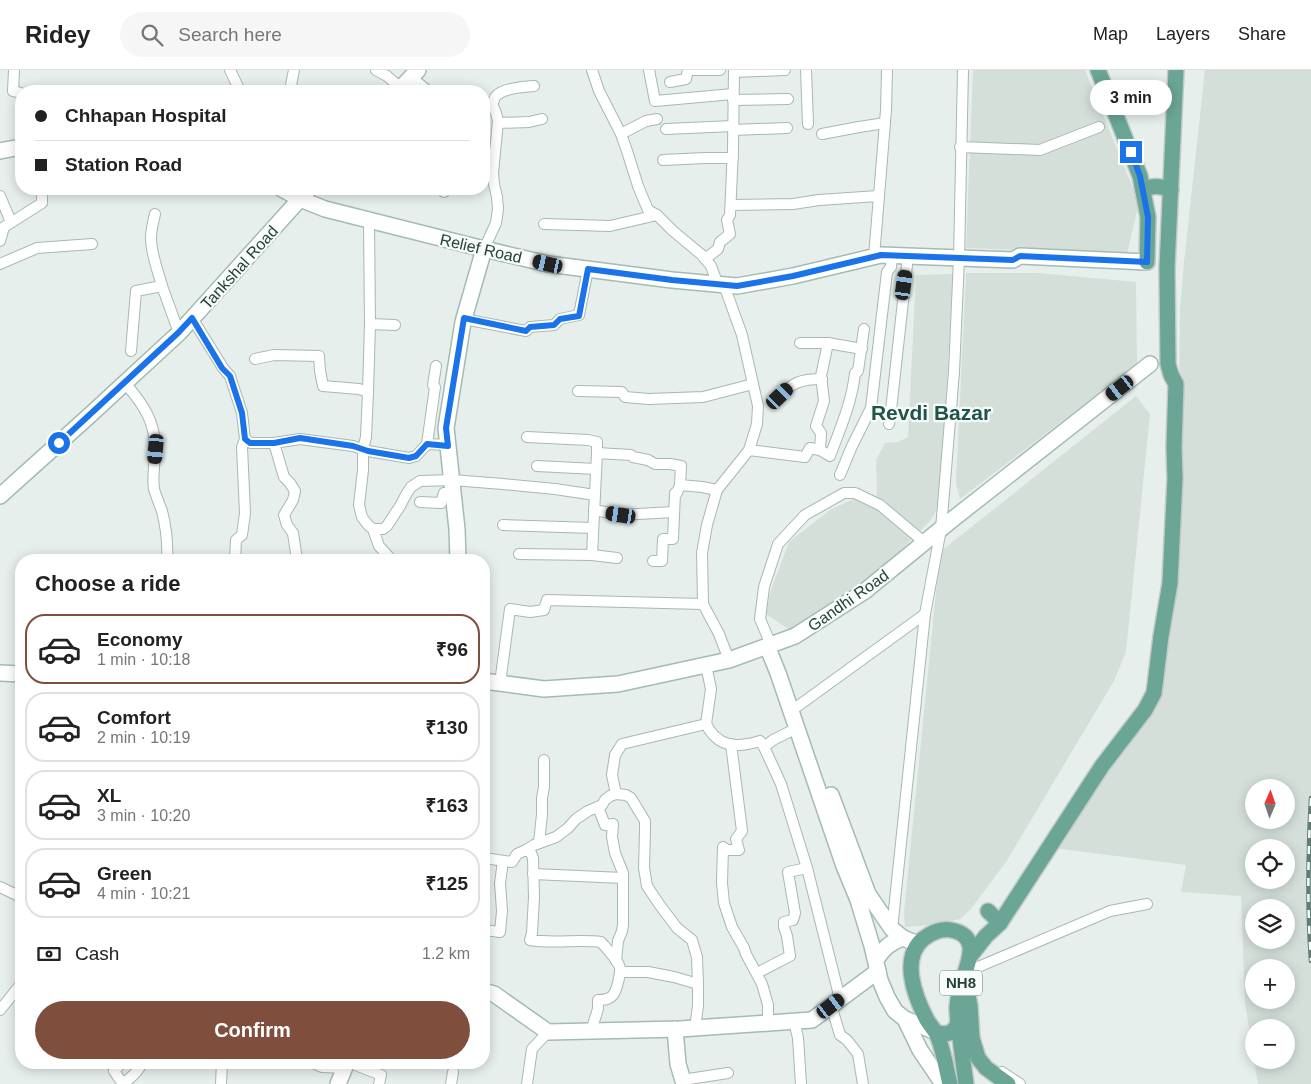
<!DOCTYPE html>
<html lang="en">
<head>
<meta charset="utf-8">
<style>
	body { margin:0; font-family:Arial,sans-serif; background:#f6f6f6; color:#222; height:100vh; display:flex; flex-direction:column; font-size:19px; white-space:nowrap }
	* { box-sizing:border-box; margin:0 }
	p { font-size:16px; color:#767676 }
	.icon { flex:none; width:28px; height:28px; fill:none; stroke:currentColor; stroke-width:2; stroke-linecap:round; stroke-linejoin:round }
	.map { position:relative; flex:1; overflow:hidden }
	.panel { position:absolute; left:15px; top:484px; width:475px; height:515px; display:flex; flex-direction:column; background:#fff; border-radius:20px; box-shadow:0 2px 12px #0003 }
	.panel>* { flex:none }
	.hud { position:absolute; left:15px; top:15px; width:475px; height:110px; border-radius:20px; box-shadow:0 2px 12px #0003; display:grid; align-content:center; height:110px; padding:0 20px; background:#fff }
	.needle { width:32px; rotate:2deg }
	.controls { position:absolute; left:1245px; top:709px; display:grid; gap:10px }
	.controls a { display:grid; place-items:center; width:50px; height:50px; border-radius:50%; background:#fff; box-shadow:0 2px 12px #0003; font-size:25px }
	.end { position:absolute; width:22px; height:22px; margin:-11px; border:6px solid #1a73e8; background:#fff; box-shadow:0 0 0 2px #fff }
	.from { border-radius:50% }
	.bubble { position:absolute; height:35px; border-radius:18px; background:#fff; box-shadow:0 2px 12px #0003; font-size:16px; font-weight:700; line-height:35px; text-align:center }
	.car { position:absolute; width:15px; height:30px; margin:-15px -8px; border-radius:6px; box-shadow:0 0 4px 1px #0007; background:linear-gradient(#222 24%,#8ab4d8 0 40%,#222 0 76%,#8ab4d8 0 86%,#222 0) }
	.hud b { display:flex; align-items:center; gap:18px; height:48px; font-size:19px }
	.hud b+b { border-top:1px solid #e0e0e0 }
	.hud i { width:12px; height:12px; background:#222 }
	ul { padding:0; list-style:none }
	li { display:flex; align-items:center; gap:15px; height:70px; margin:0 10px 8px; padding:0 10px; border:2px solid #e0e0e0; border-radius:20px }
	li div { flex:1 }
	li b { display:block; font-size:19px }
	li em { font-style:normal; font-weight:700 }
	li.current { border-color:#804e3d }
	li>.icon { width:45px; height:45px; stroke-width:1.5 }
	h2 { padding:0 20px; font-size:22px; line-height:60px }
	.pay { display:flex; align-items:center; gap:12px; height:55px; padding:0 20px; font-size:19px }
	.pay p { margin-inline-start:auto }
	.button { display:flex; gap:10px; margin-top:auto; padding:10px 20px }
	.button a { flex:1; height:58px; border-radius:30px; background:#804e3d; color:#fff; font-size:20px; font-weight:700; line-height:58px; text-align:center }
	header { display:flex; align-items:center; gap:30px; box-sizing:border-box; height:70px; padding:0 25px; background:#fff; border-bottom:1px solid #e0e0e0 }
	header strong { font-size:24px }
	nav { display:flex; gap:28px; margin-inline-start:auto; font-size:18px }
	.search { width:350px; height:45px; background:#f6f6f6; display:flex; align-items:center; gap:12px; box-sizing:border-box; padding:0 18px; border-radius:28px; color:#767676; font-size:19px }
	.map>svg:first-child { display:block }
	.built { fill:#d4dfda; fill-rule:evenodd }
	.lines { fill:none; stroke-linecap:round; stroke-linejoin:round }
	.street-casing { stroke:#a8b8b2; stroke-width:12 }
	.secondary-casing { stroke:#a4bbb3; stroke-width:18 }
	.primary-casing { stroke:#c2cac8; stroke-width:18 }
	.street { stroke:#fff; stroke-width:10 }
	.secondary { stroke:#fff; stroke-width:15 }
	.primary { stroke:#6aa596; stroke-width:15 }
	.rail-casing { stroke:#5f7d75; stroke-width:4.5 }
	.rail { stroke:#f7fbf9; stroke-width:2.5; stroke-dasharray:8; stroke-linecap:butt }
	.route { stroke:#1a73e8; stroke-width:6 }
	.labels { text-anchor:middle; stroke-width:4.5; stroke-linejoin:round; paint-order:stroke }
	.shield { fill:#f7fbf9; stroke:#637a73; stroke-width:1 }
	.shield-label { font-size:15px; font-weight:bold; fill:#24423a }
	.street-label { font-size:16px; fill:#24423a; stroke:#f7fbf9 }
	.district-label { font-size:21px; font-weight:bold; fill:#1f5548; stroke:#f7fbf9 }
</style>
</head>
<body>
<header>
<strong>Ridey</strong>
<div class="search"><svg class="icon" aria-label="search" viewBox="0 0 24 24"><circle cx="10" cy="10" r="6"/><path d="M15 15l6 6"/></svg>Search here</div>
<nav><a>Map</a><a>Layers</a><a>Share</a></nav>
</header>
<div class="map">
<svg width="1311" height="1014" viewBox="0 0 1311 1014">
	<rect width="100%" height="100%" fill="#e6efeb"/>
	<g class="built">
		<polygon points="973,0 1085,0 1139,133 1127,184 966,178"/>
		<path d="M1205 0H1311V1014H1258L1254 990H1286V958H1254V989L1245 933 1241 826 1181 822 1186 795 1054 778 1126 671 1156 633 1178 435 1180 240 1184 192ZM1254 718H1286V750H1254ZM1254 778H1286V810H1254ZM1254 838H1286V870H1254ZM1254 898H1286V930H1254Z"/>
		<polygon points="966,203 1038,203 1136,212 1137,294 960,429 956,413"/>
		<polygon points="953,204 941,422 938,438 930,451 890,491 793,562 766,544 771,520 789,472 830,440 862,425 876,435 877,416 876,390 885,373 898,372 908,367 916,205"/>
		<polygon points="1136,326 1150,344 1126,582 1114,611 1006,792 970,840 960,849 932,855 905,857 904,842 940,482"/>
	</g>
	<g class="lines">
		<defs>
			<g id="street">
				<polyline points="14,0 13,21 21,23"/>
				<polyline points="230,0 240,21"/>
				<polyline points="294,0 291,15 295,21"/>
				<polyline points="376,0 387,6 401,18"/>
				<polyline points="592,0 599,21 621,64 627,81 638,116 648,140 657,145 673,161 702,185 711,196 718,215"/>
				<polyline points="649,0 655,31 733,24"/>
				<polyline points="806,0 808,54"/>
				<polyline points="734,2 785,0"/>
				<polyline points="411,7 428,21"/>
				<polyline points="670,12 686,9 688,0 720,0"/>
				<polyline points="733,30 788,29"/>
				<path d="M492 34C494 31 494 28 496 26 503 18 524 17 534 16"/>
				<polyline points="484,35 492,34 496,43 498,51 493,103 494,114 497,127 498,139 496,153 484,179"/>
				<polyline points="498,53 529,52 542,49"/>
				<polyline points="666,59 733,56"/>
				<polyline points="733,60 787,58"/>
				<polyline points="621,64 646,51 657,49"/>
				<polyline points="822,64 859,57 885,53"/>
				<polyline points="960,77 1040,80 1099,57"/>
				<polyline points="484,83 495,83"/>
				<polyline points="663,90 705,88 733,88"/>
				<polyline points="444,119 444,122"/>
				<polyline points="0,126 11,152"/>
				<polyline points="731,135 793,134 819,130 878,126"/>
				<path d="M155 144C153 152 151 160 151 168 151 184 158 201 162 216"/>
				<polyline points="369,151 370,254 395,255"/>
				<polyline points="544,154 610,156 657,145"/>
				<polyline points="0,171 4,157 42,133 42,119"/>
				<polyline points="874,187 886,40 887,0"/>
				<polyline points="705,189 718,179 720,172 730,164 727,150 730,145 733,79 734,0"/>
				<polyline points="0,194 37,178 92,174"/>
				<polyline points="724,215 742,265 758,336 757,354 749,380 717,420 707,455 702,483 703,534 719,564 729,590"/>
				<polyline points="192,248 223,298 230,306 242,343 245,369 242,377 245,443 242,465 236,470 235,490"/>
				<polyline points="464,249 526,261 530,257 554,255 560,249 579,245 588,199"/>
				<polyline points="800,273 828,273 821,306 824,331 816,356 821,363 820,380"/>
				<polyline points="828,273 862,279"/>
				<polyline points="131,281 136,221 162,216 179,263"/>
				<polyline points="255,289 274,285 319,286 320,301 323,316 359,319 368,322 366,367 363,379 363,400 359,435 362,447 368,455 373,459 383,459 387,456 400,436 407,423 411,417 420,411 452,410 503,414 555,419 595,425"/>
				<path d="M125 313C143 334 156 352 155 381 155 394 152 406 154 419 156 426 159 433 162 441 166 457 168 474 167 490"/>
				<polyline points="578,321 622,322 625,327 649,329 703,327 753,314"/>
				<polyline points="368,322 370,254"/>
				<path d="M778 330C790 312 802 309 822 309"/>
				<polyline points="889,354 890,349 908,186"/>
				<polyline points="527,367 588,370 597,372 597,383"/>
				<polyline points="245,369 251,373 274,373 300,369 353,376 368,381 409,388 416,386 427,374 448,375"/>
				<polyline points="274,373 284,407 290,413 295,421 293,430 284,445 287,455 293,463 297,490"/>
				<polyline points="427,374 435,317 433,315 436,296"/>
				<path d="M749 380 805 387 810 378 820 380 830 386C840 359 852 332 855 303L858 301 864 259"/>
				<polyline points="537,396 596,399"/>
				<polyline points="840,405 852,376 871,338 887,202 891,197 892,186"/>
				<polyline points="420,432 441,433 444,423 453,423"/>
				<polyline points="594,440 621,445 673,442"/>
				<polyline points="503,455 593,458"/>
				<polyline points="373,459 379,476 389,487 389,490"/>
				<polyline points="519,484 592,485 617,488"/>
				<polyline points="592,485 597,383 631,385 633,387 648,390 655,394 670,394 681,396 680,415 702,417 717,420"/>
				<polyline points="653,491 662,491 663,469 673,469 675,423 677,423 680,415"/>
				<polyline points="771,575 760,549 764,517 778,474 805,445 844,423 855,423 880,435 924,472"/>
				<polyline points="500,613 510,539 530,542 544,540 547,530 703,534"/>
				<polyline points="798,636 925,544"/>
				<polyline points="706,654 711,619 706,595"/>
				<polyline points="797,658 773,670 764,677 781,714 807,798"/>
				<polyline points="731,674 742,761 736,769 739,780 727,780 723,777 722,813 724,833 732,857 744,878 746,884 762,914 768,935 768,953"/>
				<path d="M616 724 612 705 615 685 622 674 706 654C718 678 737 678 760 671L764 677"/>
				<polyline points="598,737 605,755 613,754 612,767 615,783 623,803 623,855 622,861 618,871 616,891"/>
				<polyline points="539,773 542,744 542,728 544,717 544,690"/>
				<polyline points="526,780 534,775 556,767 568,758 576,749 588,741 602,735 605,730 610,726 616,724 626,725 631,728 645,751 645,761 644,798 647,816 659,834 677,858 692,870 697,887 698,914"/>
				<path d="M484 788 512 792 517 784 526 780 531 783 533 788 534 827 532 863 530 870C554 874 578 869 601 872 607 879 615 887 619 895 622 900 617 920 613 925 609 930 603 930 598 930V939L591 961"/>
				<polyline points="533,804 623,808"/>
				<polyline points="0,817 21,827"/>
				<polyline points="892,859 925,544 941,459 945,411 954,302 959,188 963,0"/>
				<polyline points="484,860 500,862 502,841 500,813 503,791"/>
				<polyline points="620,902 648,902 674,907 698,914 698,936 695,958"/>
				<polyline points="757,903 790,886 787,866 784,857 784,852 793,850 795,843 788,802 807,798 840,929"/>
				<polyline points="964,903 1110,841 1147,834"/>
				<polyline points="831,935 840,965 847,970 858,984 863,1014"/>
				<polyline points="0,940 21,914"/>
				<polyline points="794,951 798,968 801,1014"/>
				<polyline points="120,992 119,996 114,1001 123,1014"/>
				<polyline points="311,992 322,997 345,998"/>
				<polyline points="348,992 381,1005 379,1014"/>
				<polyline points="1002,1002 1020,1014"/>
				<polyline points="682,1010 728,1003"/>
				<path d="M123 1013C132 1008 138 1001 143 992"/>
				<polyline points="221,1014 222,992"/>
				<polyline points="451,1014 453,1002"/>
				<polyline points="527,1014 532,979 548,962"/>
			</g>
			<g id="secondary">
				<polyline points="398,21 418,0"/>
				<polyline points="0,81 21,77"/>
				<polyline points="282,119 300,129 325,139 484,179 548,194 672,210 737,216 793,206 881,185 1013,190 1020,186 1147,192"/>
				<polyline points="0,426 89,346 179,263 309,119"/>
				<polyline points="458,490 457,459 446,358 463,252 484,179"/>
				<polyline points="767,576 778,603 844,796 858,830 872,876 880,910 887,927 895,941 905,949 936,962"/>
				<polyline points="0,603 21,604"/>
				<polyline points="484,611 544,619 618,614 729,590 795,566 865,521 953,449 1150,294"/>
				<polyline points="831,725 868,824 892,859 903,868 918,874"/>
				<path d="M876 890C883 879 890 872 903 868"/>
				<polyline points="484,921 494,924 548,962 680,959 812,950 878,901"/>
				<polyline points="905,949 920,980 943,1014"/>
				<polyline points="675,959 678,994 684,1014"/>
				<polyline points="338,1014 347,992"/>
			</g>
			<g id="primary">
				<polyline points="1098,0 1140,106 1148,147 1147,192"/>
				<path d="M1143 121C1151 114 1161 116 1171 120"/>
				<polyline points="988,841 1000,853"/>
				<polyline points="971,885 986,866 1000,853 1102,696 1145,640 1154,623 1161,566 1170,513 1175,408 1174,377 1176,314 1171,305 1168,294 1167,198 1176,0"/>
				<polyline points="965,909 970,936 972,968 978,988 986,998 1008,1014"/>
				<polyline points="958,953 966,1014"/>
				<path d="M936 962C943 965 951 965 956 957 959 952 957 945 957 939 957 934 958 929 959 924 962 902 987 867 951 860 941 858 931 863 923 869 900 889 915 927 927 950 930 955 933 958 936 963 943 976 946 999 950 1014"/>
			</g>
		</defs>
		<use href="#street" class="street-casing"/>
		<use href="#secondary" class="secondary-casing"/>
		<use href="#primary" class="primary-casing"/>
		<use href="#street" class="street"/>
		<use href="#secondary" class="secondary"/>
		<use href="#primary" class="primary"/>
		<defs>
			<path id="rail" d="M1311 728C1308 783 1307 836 1311 891"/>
		</defs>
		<use href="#rail" class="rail-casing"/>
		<use href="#rail" class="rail"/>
	</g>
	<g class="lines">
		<polyline class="route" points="59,373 178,263 192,248 222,298 230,306 242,343 245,369 250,373 274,373 300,368 353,376 368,381 409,388 416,386 427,374 448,376 446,358 464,248 526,261 530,257 554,255 560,249 579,246 588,199 672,210 737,216 793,206 881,185 1013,190 1020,186 1147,192 1148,147 1140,106 1131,82"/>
	</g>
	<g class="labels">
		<rect class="shield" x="940" y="900.5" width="42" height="25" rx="4"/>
		<g class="shield-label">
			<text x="961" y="918">NH8</text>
		</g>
		<g class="street-label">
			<text transform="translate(481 178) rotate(13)" y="6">Relief Road</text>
			<text transform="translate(239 197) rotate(-48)" y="6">Tankshal Road</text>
			<text transform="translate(848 530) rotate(-35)" y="6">Gandhi Road</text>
		</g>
		<g class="district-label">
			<text x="931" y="350">Revdi Bazar</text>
		</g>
	</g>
</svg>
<div class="controls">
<a><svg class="needle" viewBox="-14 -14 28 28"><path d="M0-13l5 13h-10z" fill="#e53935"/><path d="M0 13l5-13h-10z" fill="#767676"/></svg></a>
<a><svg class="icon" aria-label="locate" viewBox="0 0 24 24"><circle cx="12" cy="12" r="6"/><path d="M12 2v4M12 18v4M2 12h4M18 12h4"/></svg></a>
<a><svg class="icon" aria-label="layers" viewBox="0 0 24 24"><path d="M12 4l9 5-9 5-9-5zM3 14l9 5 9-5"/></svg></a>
<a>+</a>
<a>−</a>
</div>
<i class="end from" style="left:59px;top:373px"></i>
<i class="end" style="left:1131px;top:82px"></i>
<div class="bubble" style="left:1090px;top:10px;width:82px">3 min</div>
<i class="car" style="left:548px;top:194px;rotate:283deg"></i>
<i class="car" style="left:904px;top:215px;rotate:8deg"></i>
<i class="car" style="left:1120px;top:318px;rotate:232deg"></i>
<i class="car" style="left:780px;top:326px;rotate:46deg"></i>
<i class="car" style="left:156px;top:379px;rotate:185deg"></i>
<i class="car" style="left:621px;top:445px;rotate:279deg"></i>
<i class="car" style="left:831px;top:936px;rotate:53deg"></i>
<div class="hud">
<b><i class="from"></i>Chhapan Hospital</b>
<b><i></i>Station Road</b>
</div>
<section class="panel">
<h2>Choose a ride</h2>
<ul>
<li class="current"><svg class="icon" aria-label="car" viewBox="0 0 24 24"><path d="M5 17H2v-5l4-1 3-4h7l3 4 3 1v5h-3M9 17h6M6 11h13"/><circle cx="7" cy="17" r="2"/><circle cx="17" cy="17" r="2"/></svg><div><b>Economy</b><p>1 min · 10:18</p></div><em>₹96</em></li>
<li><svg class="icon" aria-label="car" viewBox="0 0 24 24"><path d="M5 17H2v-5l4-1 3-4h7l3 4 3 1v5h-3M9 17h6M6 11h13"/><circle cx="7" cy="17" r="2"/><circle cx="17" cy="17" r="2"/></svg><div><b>Comfort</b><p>2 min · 10:19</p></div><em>₹130</em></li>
<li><svg class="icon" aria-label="car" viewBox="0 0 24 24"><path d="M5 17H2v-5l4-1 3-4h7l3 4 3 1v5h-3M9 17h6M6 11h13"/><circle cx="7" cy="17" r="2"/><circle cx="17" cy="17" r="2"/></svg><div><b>XL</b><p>3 min · 10:20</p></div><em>₹163</em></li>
<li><svg class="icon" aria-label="car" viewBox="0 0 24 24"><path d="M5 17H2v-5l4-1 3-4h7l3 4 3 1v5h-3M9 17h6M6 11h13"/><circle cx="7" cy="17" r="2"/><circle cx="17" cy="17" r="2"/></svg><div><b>Green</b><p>4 min · 10:21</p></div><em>₹125</em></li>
</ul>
<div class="pay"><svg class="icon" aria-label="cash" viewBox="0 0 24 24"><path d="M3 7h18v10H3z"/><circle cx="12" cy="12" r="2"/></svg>Cash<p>1.2 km</p></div>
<div class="button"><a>Confirm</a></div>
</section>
</div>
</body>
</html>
